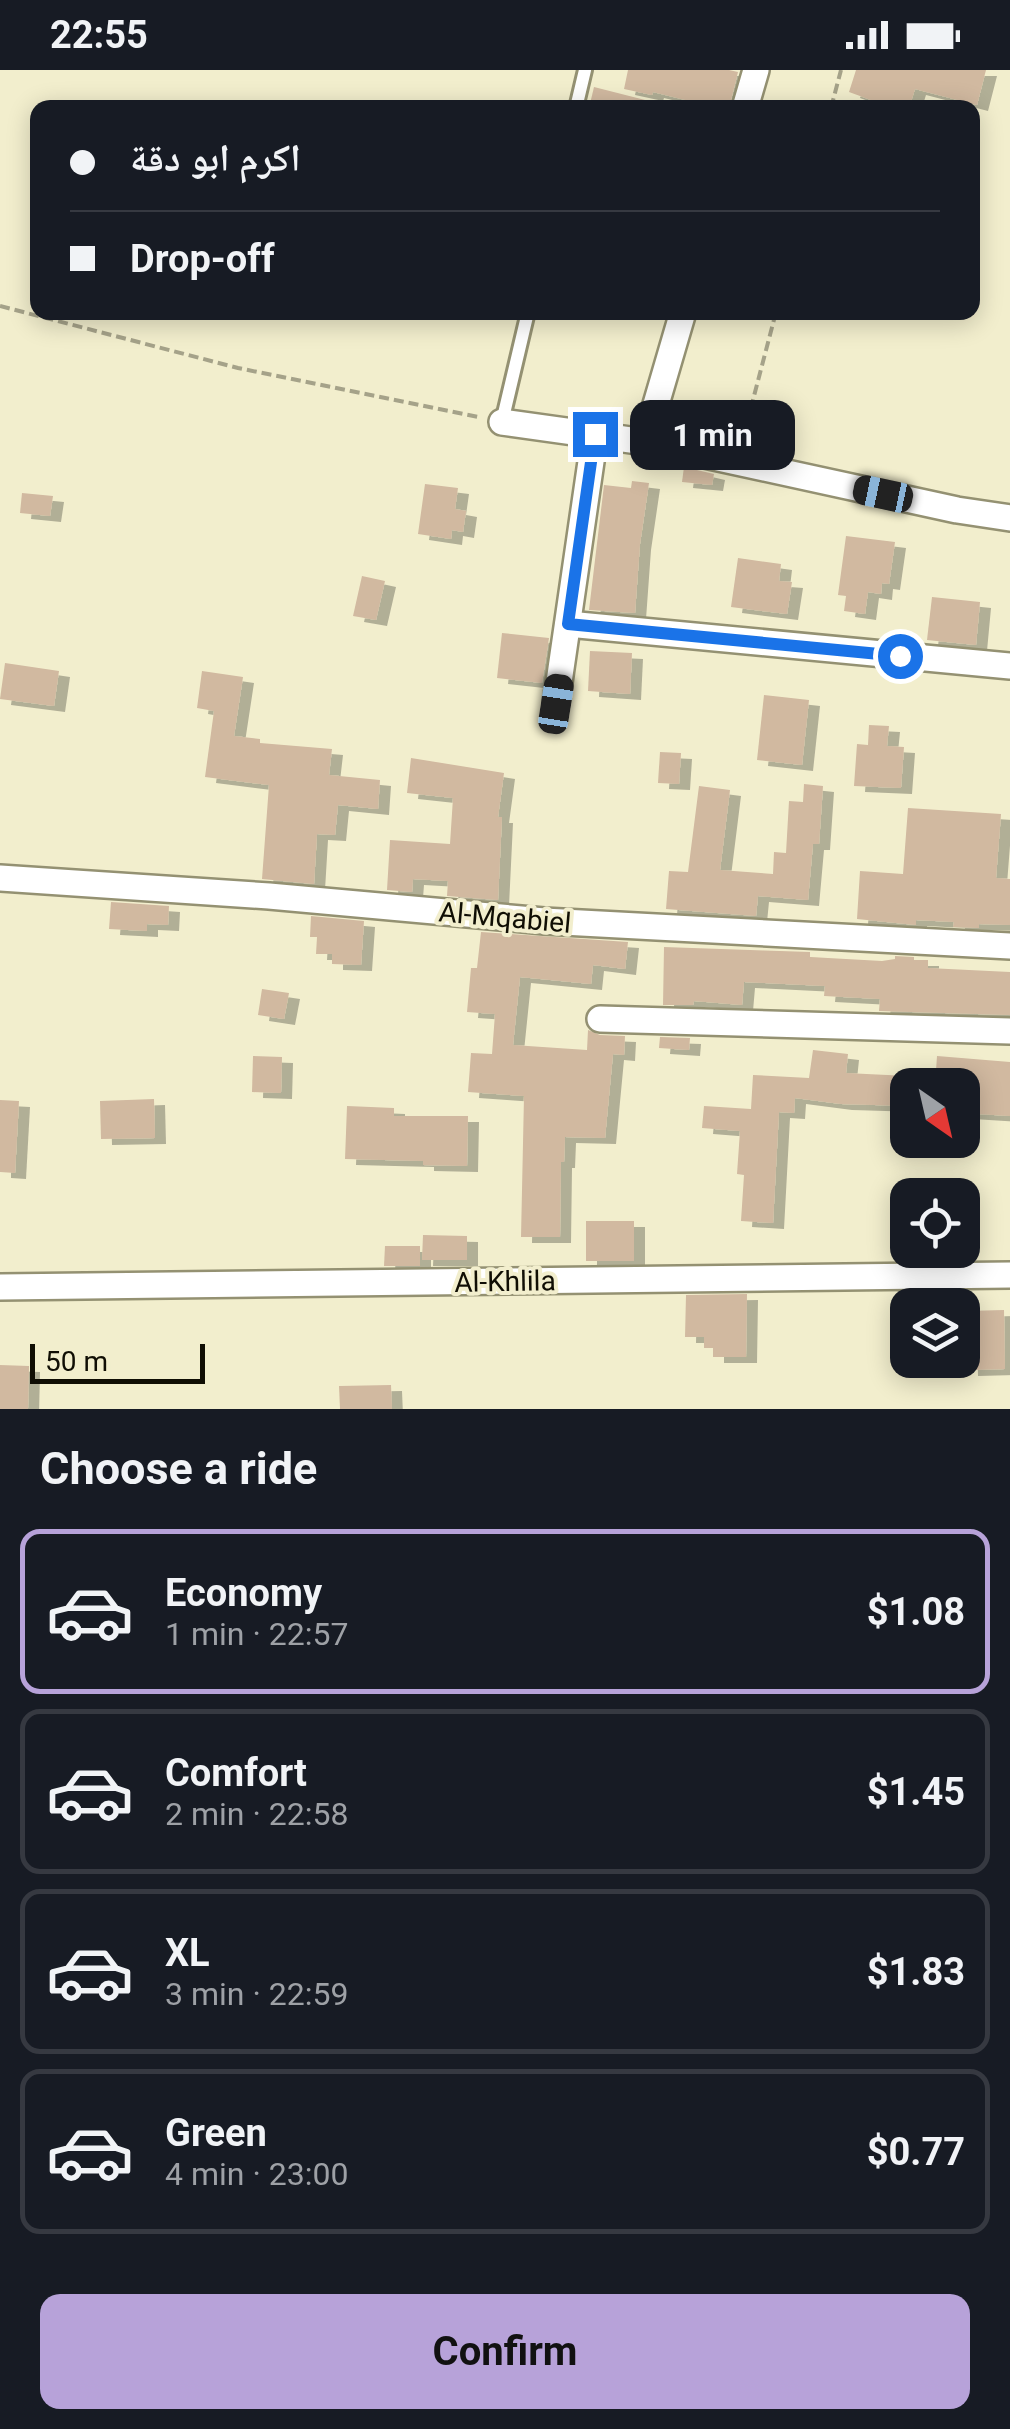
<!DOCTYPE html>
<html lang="en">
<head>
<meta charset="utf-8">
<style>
	body { margin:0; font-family:Roboto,"Noto Naskh Arabic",sans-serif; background:#242831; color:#f1f3f6; height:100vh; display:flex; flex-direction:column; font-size:38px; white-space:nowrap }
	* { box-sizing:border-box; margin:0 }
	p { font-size:32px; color:#9ea1a6 }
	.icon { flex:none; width:55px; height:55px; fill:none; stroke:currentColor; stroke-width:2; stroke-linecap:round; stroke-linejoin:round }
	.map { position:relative; height:1339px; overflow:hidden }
	.side { display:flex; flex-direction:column; background:#171b24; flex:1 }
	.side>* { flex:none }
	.hud { position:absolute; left:30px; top:30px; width:950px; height:220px; border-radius:20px; box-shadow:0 5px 25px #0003; display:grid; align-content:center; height:220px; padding:0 40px; background:#171b24 }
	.needle { width:65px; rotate:146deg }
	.fabs { position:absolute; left:890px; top:998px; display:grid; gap:20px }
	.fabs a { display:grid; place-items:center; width:90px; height:90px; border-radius:20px; background:#171b24; box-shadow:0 5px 25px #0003; font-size:50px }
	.scale { position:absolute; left:30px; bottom:25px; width:175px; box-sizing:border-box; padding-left:10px; border:5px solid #100e04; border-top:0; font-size:28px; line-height:35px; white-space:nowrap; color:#100e04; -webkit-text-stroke:8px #f2eecd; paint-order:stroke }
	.end { position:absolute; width:45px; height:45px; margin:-22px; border:12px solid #1a73e8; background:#fff; box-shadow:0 0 0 5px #fff }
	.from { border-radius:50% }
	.bubble { position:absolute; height:70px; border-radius:20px; background:#171b24; box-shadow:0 5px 25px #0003; font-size:32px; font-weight:700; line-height:70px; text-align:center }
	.car { position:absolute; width:30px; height:60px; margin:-30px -15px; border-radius:12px; box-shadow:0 0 8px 2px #0007; background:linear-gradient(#222 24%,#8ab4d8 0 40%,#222 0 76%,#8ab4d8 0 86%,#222 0) }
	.hud b { display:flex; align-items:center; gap:35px; height:95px; font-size:38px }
	.hud b+b { border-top:2px solid #363941 }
	.hud i { width:25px; height:25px; background:#f1f3f6 }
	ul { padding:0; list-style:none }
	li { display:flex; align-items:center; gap:30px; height:165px; margin:0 20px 15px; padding:0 20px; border:5px solid #363941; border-radius:20px }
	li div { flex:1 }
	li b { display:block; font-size:38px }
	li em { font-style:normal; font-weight:700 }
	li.active { border-color:#b7a2d9 }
	li>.icon { width:90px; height:90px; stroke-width:1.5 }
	h2 { padding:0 40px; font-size:45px; line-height:120px }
	.cta { display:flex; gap:20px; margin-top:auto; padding:20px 40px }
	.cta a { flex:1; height:115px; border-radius:20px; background:#b7a2d9; color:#111; font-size:40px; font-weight:700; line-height:115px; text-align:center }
	.status { display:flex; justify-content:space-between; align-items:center; height:70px; padding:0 50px; background:#171b24; direction:ltr }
	.status svg { height:28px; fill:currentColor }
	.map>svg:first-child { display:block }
	.building { fill:#d1b9a0; filter:url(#shadow) }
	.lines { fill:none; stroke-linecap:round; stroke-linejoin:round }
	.lane-casing { stroke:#949172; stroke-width:18 }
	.street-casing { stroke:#949172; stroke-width:30 }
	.path { stroke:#a5a289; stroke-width:4; stroke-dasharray:10 5; stroke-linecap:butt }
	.lane { stroke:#fff; stroke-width:12 }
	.street { stroke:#fff; stroke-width:25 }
	.route { stroke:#1a73e8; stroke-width:12 }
	.labels { text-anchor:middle; stroke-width:8; stroke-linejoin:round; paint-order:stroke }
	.street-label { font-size:28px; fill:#100e04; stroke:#f2eecd }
</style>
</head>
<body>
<div class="status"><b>22:55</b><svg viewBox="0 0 49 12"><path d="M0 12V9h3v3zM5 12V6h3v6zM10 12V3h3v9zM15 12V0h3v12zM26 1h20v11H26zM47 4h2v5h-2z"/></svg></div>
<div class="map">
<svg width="1010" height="1339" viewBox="0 0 1010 1339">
	<defs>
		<filter id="shadow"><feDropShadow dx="11" dy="6" stdDeviation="0" flood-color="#0004"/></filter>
	</defs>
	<rect width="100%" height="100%" fill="#f2eecd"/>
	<g class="building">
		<polygon points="628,0 729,0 738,2 729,38 718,38 653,22 652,25 624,19"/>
		<polygon points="856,0 986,0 977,35 915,19 909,38 893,38 849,22"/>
		<polygon points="594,17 649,31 648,38 589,38"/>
		<polygon points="684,397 714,404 712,415 682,412"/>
		<polygon points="632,411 649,413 640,474 635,543 589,540 604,415 631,418"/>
		<polygon points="425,414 458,418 455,439 466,441 463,462 452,460 451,469 418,464"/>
		<polygon points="22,423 53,426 50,446 20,443"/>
		<polygon points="846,466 895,472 889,514 882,513 881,524 868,522 865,544 844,541 846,526 838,525"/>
		<polygon points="738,488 781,494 779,511 792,512 787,544 731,537"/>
		<polygon points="362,506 385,511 376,550 353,546"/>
		<polygon points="932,527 980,532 976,575 927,570"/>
		<polygon points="502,563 549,568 542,613 497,608"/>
		<polygon points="590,581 632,583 630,624 588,621"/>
		<polygon points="5,593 59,601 54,636 0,629"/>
		<polygon points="202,601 243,607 234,666 260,669 260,673 332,679 329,705 380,710 378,739 338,735 335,765 317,764 314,814 262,809 269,715 205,707 214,641 197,638"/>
		<polygon points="764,625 809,630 802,695 757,690"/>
		<polygon points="869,655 889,656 887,676 904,677 901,718 854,716 857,674 868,675"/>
		<polygon points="660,682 681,683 679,714 658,713"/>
		<polygon points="411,688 504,703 498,747 502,747 498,830 447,826 448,811 413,809 412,822 387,820 390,770 450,774 453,728 407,723"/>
		<polygon points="804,714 823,716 819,774 813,774 808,830 758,826 756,846 666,839 669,801 688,802 699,716 730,720 720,800 773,804 774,782 786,783 789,731 803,732"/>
		<polygon points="908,738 1001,744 996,808 1010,809 1010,855 979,854 979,858 953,857 954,852 916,850 916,855 857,849 860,801 903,804"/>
		<polygon points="111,832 169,836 168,855 147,854 147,861 109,859"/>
		<polygon points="311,846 364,851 361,895 332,894 332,884 316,884 317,867 310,867"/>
		<polygon points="481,862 628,872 625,899 593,895 591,914 520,907 513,975 587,980 588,960 600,965 625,966 624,985 613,984 605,1068 565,1067 564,1092 561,1092 560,1167 521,1167 524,1026 468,1022 471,983 492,984 495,944 467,942 471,898 477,898"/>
		<polygon points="664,877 810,882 810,887 882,891 895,889 895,886 914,887 914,890 928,890 928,898 1010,902 1010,945 879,941 880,929 824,926 825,916 744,912 742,935 694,931 693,935 663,935"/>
		<polygon points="262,919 289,923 284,949 258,945"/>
		<polygon points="660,967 690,968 689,980 659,978"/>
		<polygon points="813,980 848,984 846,1003 908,1006 908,1036 841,1034 795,1028 794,1043 779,1042 773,1153 741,1151 744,1105 737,1104 740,1061 702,1058 704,1036 751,1039 753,1005 809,1008"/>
		<polygon points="253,986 282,987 281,1023 252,1022"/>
		<polygon points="937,986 1010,992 1010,1046 962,1043 962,1015 935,1015"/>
		<polygon points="154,1029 155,1068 101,1069 100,1031"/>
		<polygon points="0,1030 19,1031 15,1103 0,1102"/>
		<polygon points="347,1036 394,1038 394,1046 468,1046 467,1096 423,1095 423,1091 345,1089"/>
		<rect x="586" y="1151" width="48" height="40"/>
		<polygon points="423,1165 467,1166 467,1190 422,1190"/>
		<polygon points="385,1176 420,1176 420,1196 384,1196"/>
		<polygon points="747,1224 746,1287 713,1287 713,1278 704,1278 704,1267 685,1267 686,1225"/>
		<polygon points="1004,1240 1005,1299 967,1300 966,1241"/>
		<polygon points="0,1295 29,1296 28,1339 0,1339"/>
		<polygon points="391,1315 392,1339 340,1339 339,1316"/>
	</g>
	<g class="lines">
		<defs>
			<g id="lane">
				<polyline points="576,38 585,0"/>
				<polyline points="502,352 528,242"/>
			</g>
			<g id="street">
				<polyline points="745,38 756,0"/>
				<polyline points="502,352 645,372 957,440 1010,448"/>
				<polyline points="645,372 683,242"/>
				<polyline points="568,554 1010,596"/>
				<polyline points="556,633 595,364"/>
				<polyline points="0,808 269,826 544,851 1010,876"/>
				<polyline points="600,949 1010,961"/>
				<polyline points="0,1217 1010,1205"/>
			</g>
		</defs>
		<use href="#lane" class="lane-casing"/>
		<use href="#street" class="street-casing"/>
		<g class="path">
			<polyline points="831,38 841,0"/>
			<polyline points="0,236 238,298 478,347"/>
			<polyline points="743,368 776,242"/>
		</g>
		<use href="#lane" class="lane"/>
		<use href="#street" class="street"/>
	</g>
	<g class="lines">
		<polyline class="route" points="595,364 568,554 900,586"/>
	</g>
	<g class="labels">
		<g class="street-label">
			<text transform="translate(505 847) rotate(5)" y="10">Al-Mqabiel</text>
			<text transform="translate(505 1211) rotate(-1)" y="10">Al-Khlila</text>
		</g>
	</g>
</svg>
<div class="fabs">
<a><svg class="needle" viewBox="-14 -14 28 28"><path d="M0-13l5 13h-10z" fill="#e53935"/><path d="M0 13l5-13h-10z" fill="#9ea1a6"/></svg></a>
<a><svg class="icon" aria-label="locate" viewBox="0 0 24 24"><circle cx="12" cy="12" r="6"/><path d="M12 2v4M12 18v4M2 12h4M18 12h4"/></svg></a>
<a><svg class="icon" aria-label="layers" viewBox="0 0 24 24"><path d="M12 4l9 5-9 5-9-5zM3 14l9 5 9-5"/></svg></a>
</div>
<div class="scale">50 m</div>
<i class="end from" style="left:900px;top:586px"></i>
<i class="end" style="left:595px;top:364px"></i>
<div class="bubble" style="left:630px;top:330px;width:165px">1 min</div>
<i class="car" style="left:883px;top:424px;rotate:282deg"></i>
<i class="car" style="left:556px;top:634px;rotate:9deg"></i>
<div class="hud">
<b><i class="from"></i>اكرم ابو دقة</b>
<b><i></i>Drop-off</b>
</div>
</div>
<section class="side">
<h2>Choose a ride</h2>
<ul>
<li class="active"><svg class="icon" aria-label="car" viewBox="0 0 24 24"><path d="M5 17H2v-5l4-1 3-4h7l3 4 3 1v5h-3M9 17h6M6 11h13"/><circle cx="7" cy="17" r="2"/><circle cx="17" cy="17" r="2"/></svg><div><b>Economy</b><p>1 min · 22:57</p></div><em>$1.08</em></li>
<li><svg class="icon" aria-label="car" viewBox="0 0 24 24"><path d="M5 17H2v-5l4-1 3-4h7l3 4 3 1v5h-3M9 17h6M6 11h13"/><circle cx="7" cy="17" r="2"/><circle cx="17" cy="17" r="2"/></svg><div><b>Comfort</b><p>2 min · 22:58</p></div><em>$1.45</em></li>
<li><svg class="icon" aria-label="car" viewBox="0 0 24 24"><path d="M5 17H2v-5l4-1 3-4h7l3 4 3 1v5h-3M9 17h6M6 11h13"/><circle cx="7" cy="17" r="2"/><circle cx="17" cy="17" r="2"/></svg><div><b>XL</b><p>3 min · 22:59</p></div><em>$1.83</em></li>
<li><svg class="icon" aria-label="car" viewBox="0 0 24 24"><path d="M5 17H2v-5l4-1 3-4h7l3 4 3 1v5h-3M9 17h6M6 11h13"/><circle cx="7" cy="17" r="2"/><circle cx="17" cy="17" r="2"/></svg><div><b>Green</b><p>4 min · 23:00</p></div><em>$0.77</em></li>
</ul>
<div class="cta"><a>Confirm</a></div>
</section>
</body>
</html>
